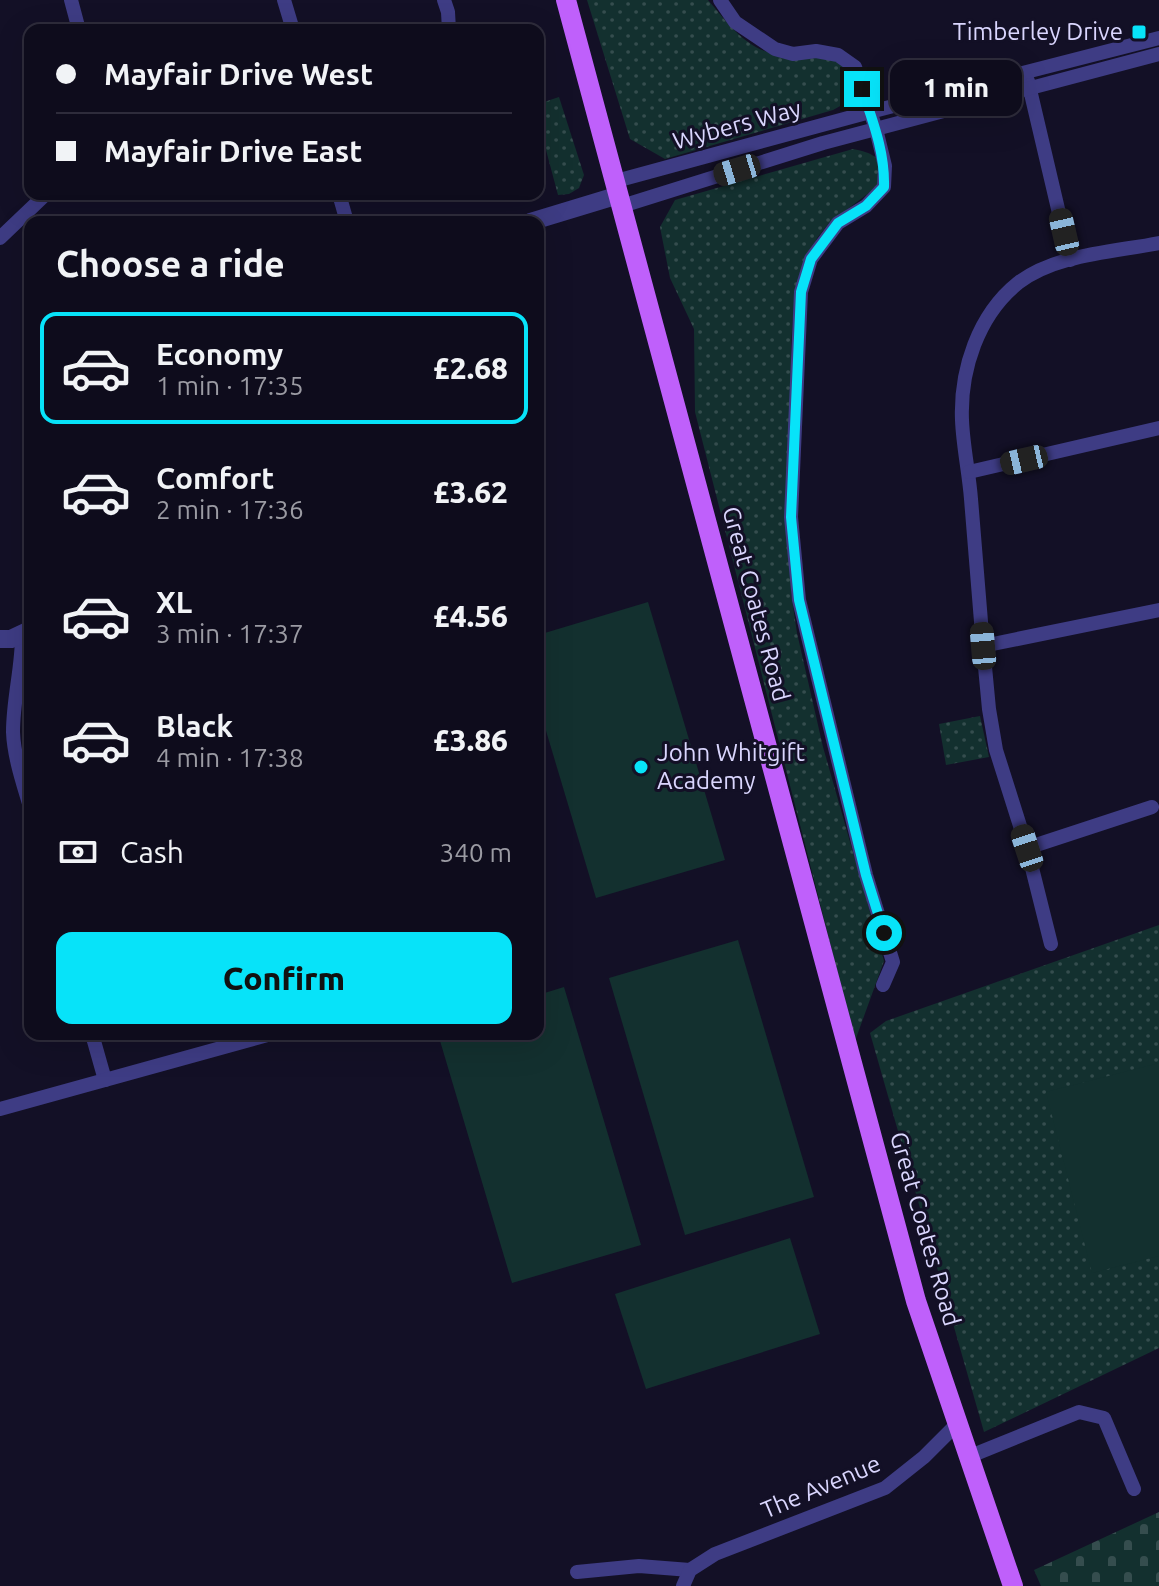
<!DOCTYPE html>
<html lang="en">
<head>
<meta charset="utf-8">
<style>
	body { margin:0; font-family:Ubuntu,sans-serif; background:#1c1a29; color:#f1f3f6; height:100vh; display:flex; flex-direction:column; font-size:30px; white-space:nowrap }
	* { box-sizing:border-box; margin:0 }
	p { font-size:26px; color:#9b9ba3 }
	.icon { flex:none; width:44px; height:44px; fill:none; stroke:currentColor; stroke-width:2; stroke-linecap:round; stroke-linejoin:round }
	.map { position:relative; flex:1; overflow:hidden }
	.details { position:absolute; left:24px; top:216px; width:520px; height:824px; display:flex; flex-direction:column; background:#0e0c1c; border-radius:16px; box-shadow:0 8px 32px #0002,0 0 0 2px #2e2c3b }
	.details>* { flex:none }
	.top-card { position:absolute; left:24px; top:24px; width:520px; height:176px; border-radius:16px; box-shadow:0 8px 32px #0002,0 0 0 2px #2e2c3b; display:grid; align-content:center; height:176px; padding:0 32px; background:#0e0c1c }
	.end { position:absolute; width:36px; height:36px; margin:-18px; border:10px solid #07e3f9; background:#111; box-shadow:0 0 0 4px #111 }
	.from { border-radius:50% }
	.bubble { position:absolute; height:56px; border-radius:16px; background:#0e0c1c; box-shadow:0 8px 32px #0002,0 0 0 2px #2e2c3b; font-size:26px; font-weight:800; line-height:56px; text-align:center }
	.car { position:absolute; width:24px; height:48px; margin:-24px -12px; border-radius:10px; box-shadow:0 0 6px 2px #0007; background:linear-gradient(#222 24%,#8ab4d8 0 40%,#222 0 76%,#8ab4d8 0 86%,#222 0) }
	.top-card b { display:flex; align-items:center; gap:28px; height:76px; font-size:30px }
	.top-card b+b { border-top:2px solid #2e2c3b }
	.top-card i { width:20px; height:20px; background:#f1f3f6 }
	ul { padding:0; list-style:none }
	li { display:flex; align-items:center; gap:24px; height:112px; margin:0 16px 12px; padding:0 16px; border:4px solid transparent; border-radius:16px }
	li div { flex:1 }
	li b { display:block; font-size:30px }
	li em { font-style:normal; font-weight:800 }
	li.selected { border-color:#07e3f9 }
	li>.icon { width:72px; height:72px; stroke-width:1.5 }
	h2 { padding:0 32px; font-size:36px; line-height:96px }
	.pay { display:flex; align-items:center; gap:20px; height:88px; padding:0 32px; font-size:30px }
	.pay p { margin-inline-start:auto }
	.cta { display:flex; gap:16px; margin-top:auto; padding:16px 32px }
	.cta a { flex:1; height:92px; border-radius:16px; background:#07e3f9; color:#111; font-size:32px; font-weight:800; line-height:92px; text-align:center }
	.map>svg:first-child { display:block }
	.grass { fill:url(#grass-dots) }
	.cemetery { fill:url(#cemetery-stones) }
	.pitch { fill:#13302f }
	.lines { fill:none; stroke-linecap:round; stroke-linejoin:round }
	.minor { stroke:#3e3c84; stroke-width:14 }
	.tertiary { stroke:#3e3c84; stroke-width:18 }
	.primary { stroke:#bf60fb; stroke-width:20 }
	.route { stroke:#07e3f9; stroke-width:10 }
	.poi-dot { fill:#07e3f9; stroke:#131026; stroke-width:3 }
	.labels { text-anchor:middle; stroke-width:6; stroke-linejoin:round; paint-order:stroke }
	.poi-label { font-size:24px; fill:#dad6fe; stroke:#131026; text-anchor:end }
	.street-label { font-size:24px; fill:#dad6fe; stroke:#131026 }
</style>
</head>
<body>
<div class="map">
<svg width="1159" height="1586" viewBox="0 0 1159 1586">
	<defs>
		<pattern id="grass-dots" width="8" height="8" patternUnits="userSpaceOnUse" patternTransform="scale(2)"><rect width="8" height="8" fill="#13302f"/><path d="M2 2h.1M6 6h.1" fill="none" stroke="#354d4e" stroke-width="1.8" stroke-linecap="round"/></pattern>
		<pattern id="cemetery-stones" width="16" height="16" patternUnits="userSpaceOnUse" patternTransform="scale(2)"><rect width="16" height="16" fill="#13302f"/><path d="M2 7V4a2 2 0 0 1 4 0v3zM10 15v-3a2 2 0 0 1 4 0v3z" fill="#354d4e"/></pattern>
	</defs>
	<rect width="100%" height="100%" fill="#131026"/>
	<g class="grass">
		<path d="M587 0H708C727 22 744 47 774 54 796 59 820 56 842 61L854 76V88L842 105 833 110 665 159 630 139Z"/>
		<polygon points="559,97 584,175 579,188 569,194 558,195 538,120 538,104"/>
		<path d="M853 149C880 154 883 161 878 186L829 223 817 238 795 290 791 343V593L797 633 823 747 884 961 855 1041 695 412 694 329 670 278 660 227 675 200Z"/>
		<polygon points="980,716 989,757 946,765 939,724"/>
		<polygon points="1159,925 1159,1348 984,1432 870,1033 886,1021"/>
	</g>
	<polygon class="cemetery" points="1159,1512 1159,1586 1041,1586 1034,1570"/>
	<g class="pitch">
		<polygon points="648,602 725,860 596,898 538,704 538,635"/>
		<polygon points="738,940 814,1197 685,1235 609,978"/>
		<polygon points="564,987 641,1245 512,1283 438,1034 538,1034 538,995"/>
		<polygon points="1159,1063 1159,1256 1092,1273 1046,1092"/>
		<polygon points="790,1238 820,1334 646,1389 615,1294"/>
	</g>
	<g class="lines">
		<g class="minor">
			<polyline points="71,0 79,30"/>
			<polyline points="284,0 293,30"/>
			<polyline points="444,0 448,12 449,30"/>
			<polyline points="720,0 735,22 775,49 793,54 816,51 838,55 855,67 876,129 885,166 884,187 866,206 838,223 811,259 801,292 791,517 799,600 866,875 893,962 883,985"/>
			<polyline points="1028,81 1070,260"/>
			<polyline points="616,181 870,112 1159,38"/>
			<polyline points="339,194 347,222"/>
			<polyline points="622,206 823,143 1159,54"/>
			<polyline points="0,238 46,194"/>
			<path d="M1159 243C1114 252 1056 254 1018 283 978 315 960 370 962 420 963 446 969 473 971 499 975 548 979 597 983 646L1159 610"/>
			<polyline points="969,472 1159,428"/>
			<path d="M22 636C22 668 13 699 13 732 14 757 23 783 30 807"/>
			<polyline points="983,646 989,709 996,750 1027,848 1051,944"/>
			<polyline points="1027,848 1152,807"/>
			<polyline points="92,1034 105,1080"/>
			<polyline points="0,1109 271,1034"/>
			<polyline points="968,1457 1079,1412 1104,1418 1134,1489"/>
			<polyline points="577,1572 639,1566 690,1570"/>
			<polyline points="683,1586 690,1570 715,1554 885,1488 924,1457 957,1424"/>
		</g>
		<g class="tertiary">
			<polyline points="530,222 619,195"/>
			<polyline points="0,639 11,639 30,630"/>
		</g>
		<polyline class="primary" points="566,0 916,1301 1013,1586"/>
	</g>
	<g class="lines">
		<path class="route" d="M862 89C873 122 885 152 884 187L866 206 838 223 811 259 801 292 791 517 799 600 866 875 884 933"/>
	</g>
	<g class="poi-dot">
		<rect x="1131" y="24" width="16" height="16" rx="4"/>
		<circle cx="641" cy="767" r="8"/>
	</g>
	<g class="labels">
		<g class="poi-label">
			<text x="1123" y="40">Timberley Drive</text>
			<text x="657" y="761" text-anchor="start">John Whitgift<tspan x="657" dy="28">Academy</tspan></text>
		</g>
		<g class="street-label">
			<text transform="translate(737 125) rotate(-15)" y="8">Wybers Way</text>
			<text transform="translate(756 604) rotate(75)" y="8">Great Coates Road</text>
			<text transform="translate(925 1229) rotate(74)" y="8">Great Coates Road</text>
			<text transform="translate(821 1487) rotate(-23)" y="8">The Avenue</text>
		</g>
	</g>
</svg>
<i class="end from" style="left:884px;top:933px"></i>
<i class="end" style="left:862px;top:89px"></i>
<div class="bubble" style="left:890px;top:60px;width:132px">1 min</div>
<i class="car" style="left:737px;top:170px;rotate:253deg"></i>
<i class="car" style="left:1064px;top:232px;rotate:347deg"></i>
<i class="car" style="left:1024px;top:460px;rotate:257deg"></i>
<i class="car" style="left:983px;top:646px;rotate:355deg"></i>
<i class="car" style="left:1027px;top:848px;rotate:342deg"></i>
<div class="top-card">
<b><i class="from"></i>Mayfair Drive West</b>
<b><i></i>Mayfair Drive East</b>
</div>
<section class="details">
<h2>Choose a ride</h2>
<ul>
<li class="selected"><svg class="icon" aria-label="car" viewBox="0 0 24 24"><path d="M5 17H2v-5l4-1 3-4h7l3 4 3 1v5h-3M9 17h6M6 11h13"/><circle cx="7" cy="17" r="2"/><circle cx="17" cy="17" r="2"/></svg><div><b>Economy</b><p>1 min · 17:35</p></div><em>£2.68</em></li>
<li><svg class="icon" aria-label="car" viewBox="0 0 24 24"><path d="M5 17H2v-5l4-1 3-4h7l3 4 3 1v5h-3M9 17h6M6 11h13"/><circle cx="7" cy="17" r="2"/><circle cx="17" cy="17" r="2"/></svg><div><b>Comfort</b><p>2 min · 17:36</p></div><em>£3.62</em></li>
<li><svg class="icon" aria-label="car" viewBox="0 0 24 24"><path d="M5 17H2v-5l4-1 3-4h7l3 4 3 1v5h-3M9 17h6M6 11h13"/><circle cx="7" cy="17" r="2"/><circle cx="17" cy="17" r="2"/></svg><div><b>XL</b><p>3 min · 17:37</p></div><em>£4.56</em></li>
<li><svg class="icon" aria-label="car" viewBox="0 0 24 24"><path d="M5 17H2v-5l4-1 3-4h7l3 4 3 1v5h-3M9 17h6M6 11h13"/><circle cx="7" cy="17" r="2"/><circle cx="17" cy="17" r="2"/></svg><div><b>Black</b><p>4 min · 17:38</p></div><em>£3.86</em></li>
</ul>
<div class="pay"><svg class="icon" aria-label="cash" viewBox="0 0 24 24"><path d="M3 7h18v10H3z"/><circle cx="12" cy="12" r="2"/></svg>Cash<p>340 m</p></div>
<div class="cta"><a>Confirm</a></div>
</section>
</div>
</body>
</html>
